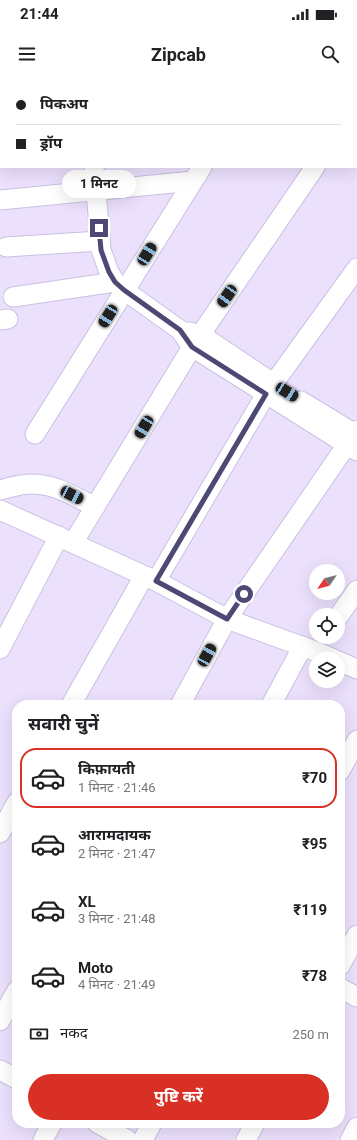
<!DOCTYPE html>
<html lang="hi">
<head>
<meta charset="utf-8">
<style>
	body { margin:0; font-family:Roboto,"Noto Sans Devanagari",sans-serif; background:#f2f2f2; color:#202124; height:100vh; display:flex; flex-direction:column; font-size:15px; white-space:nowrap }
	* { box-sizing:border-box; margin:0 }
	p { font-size:13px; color:#757577 }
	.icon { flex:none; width:22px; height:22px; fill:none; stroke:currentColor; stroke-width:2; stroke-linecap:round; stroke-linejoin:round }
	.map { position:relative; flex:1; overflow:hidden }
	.panel { position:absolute; left:12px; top:620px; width:333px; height:428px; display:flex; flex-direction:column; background:#fff; border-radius:16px; box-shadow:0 4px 16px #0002 }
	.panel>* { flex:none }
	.hud { position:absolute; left:0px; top:0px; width:357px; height:88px; box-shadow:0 4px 16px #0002; display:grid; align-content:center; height:88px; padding:0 16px; background:#fff }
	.needle { width:26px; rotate:235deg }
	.tools { position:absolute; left:309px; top:484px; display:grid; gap:8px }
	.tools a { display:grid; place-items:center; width:36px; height:36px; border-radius:50%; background:#fff; box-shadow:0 4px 16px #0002; font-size:20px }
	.end { position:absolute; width:18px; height:18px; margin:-9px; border:5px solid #4e4875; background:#fff; box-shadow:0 0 0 2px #fff }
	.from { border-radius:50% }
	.bubble { position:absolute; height:28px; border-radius:14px; background:#fff; box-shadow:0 4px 16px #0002; font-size:13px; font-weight:700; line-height:28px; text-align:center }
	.car { position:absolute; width:12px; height:24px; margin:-12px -6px; border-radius:5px; box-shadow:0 0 3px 1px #0007; background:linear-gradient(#222 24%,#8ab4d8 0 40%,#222 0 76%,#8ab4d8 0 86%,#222 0) }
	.hud b { display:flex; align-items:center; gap:14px; height:38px; font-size:15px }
	.hud b+b { border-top:1px solid #e0e0e0 }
	.hud i { width:10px; height:10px; background:#202124 }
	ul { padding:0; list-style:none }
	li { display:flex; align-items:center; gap:12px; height:60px; margin:0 8px 6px; padding:0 8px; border:2px solid transparent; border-radius:16px }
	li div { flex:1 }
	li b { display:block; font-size:15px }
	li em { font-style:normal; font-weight:700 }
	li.selected { border-color:#d93025 }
	li>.icon { width:36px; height:36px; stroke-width:1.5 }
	h2 { padding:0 16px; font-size:18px; line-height:48px }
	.pay { display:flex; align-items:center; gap:10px; height:44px; padding:0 16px; font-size:15px }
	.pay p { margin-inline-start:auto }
	.cta { display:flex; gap:8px; margin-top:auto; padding:8px 16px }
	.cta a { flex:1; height:46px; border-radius:24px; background:#d93025; color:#fff; font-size:16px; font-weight:700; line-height:46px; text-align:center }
	.status { display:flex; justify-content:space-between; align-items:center; height:28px; padding:0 20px; background:#fff; direction:ltr }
	.status svg { height:11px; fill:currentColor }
	header { display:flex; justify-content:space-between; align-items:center; height:52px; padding:0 16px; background:#fff; font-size:18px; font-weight:700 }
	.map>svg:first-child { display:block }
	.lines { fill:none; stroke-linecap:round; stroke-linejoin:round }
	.minor-casing { stroke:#c9c0e3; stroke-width:21 }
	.minor { stroke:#fff; stroke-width:19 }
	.route { stroke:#4e4875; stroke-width:5 }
</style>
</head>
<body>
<div class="status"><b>21:44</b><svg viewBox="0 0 49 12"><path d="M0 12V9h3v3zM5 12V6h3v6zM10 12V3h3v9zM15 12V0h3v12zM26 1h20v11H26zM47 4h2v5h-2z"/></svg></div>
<header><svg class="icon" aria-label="menu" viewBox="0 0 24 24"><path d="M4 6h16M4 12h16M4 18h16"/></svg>Zipcab<svg class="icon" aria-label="search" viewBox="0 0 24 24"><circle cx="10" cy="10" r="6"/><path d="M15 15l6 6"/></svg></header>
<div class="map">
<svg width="357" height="1060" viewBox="0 0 357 1060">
	<rect width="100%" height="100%" fill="#ece1fd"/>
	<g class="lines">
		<defs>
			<g id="minor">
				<polyline points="87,0 87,1"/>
				<polyline points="191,1 202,0"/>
				<polyline points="0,18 1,18"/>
				<polyline points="0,70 1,70"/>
				<polyline points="94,87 101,170 109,192 115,202 124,210 180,250 192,267 357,371"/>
				<polyline points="0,120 193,101"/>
				<polyline points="6,167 100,161"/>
				<polyline points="13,217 115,202"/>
				<polyline points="0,240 8,239"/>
				<polyline points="189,252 201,255 273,303"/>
				<polyline points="301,321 357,355"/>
				<polyline points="35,354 202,87"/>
				<path d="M0 410C7 408 14 406 21 405 49 400 72 415 95 427"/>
				<polyline points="0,430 156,501 227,539 315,571 334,579"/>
				<polyline points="73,463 192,267 315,87"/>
				<polyline points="156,501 266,314 357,188"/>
				<polyline points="338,537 357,510"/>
				<polyline points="0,569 59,456"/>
				<polyline points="338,581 357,589"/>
				<polyline points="71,625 144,496"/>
				<polyline points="180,625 227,539 357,350"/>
				<polyline points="271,625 303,566"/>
				<polyline points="340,691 357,660"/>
				<polyline points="0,753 17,722"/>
				<polyline points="340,886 357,855"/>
				<polyline points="340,908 357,917"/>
				<polyline points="0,941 17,910"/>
				<polyline points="0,990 17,999"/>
				<polyline points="97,1043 128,1060"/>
				<polyline points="43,1060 52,1043"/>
				<polyline points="143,1060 152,1043"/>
				<polyline points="246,1060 255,1043"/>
				<polyline points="350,1060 357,1047"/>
			</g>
		</defs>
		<use href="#minor" class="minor-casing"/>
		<use href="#minor" class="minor"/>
	</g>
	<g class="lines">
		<polyline class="route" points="99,148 101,170 109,192 115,202 124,210 180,250 192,267 266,314 156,501 227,539 244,514"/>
	</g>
</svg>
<div class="tools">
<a><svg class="needle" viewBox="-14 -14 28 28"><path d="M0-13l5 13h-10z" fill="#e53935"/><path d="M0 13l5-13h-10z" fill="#757577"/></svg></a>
<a><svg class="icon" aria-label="locate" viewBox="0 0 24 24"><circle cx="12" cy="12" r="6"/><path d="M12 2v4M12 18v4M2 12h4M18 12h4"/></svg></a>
<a><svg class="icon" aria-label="layers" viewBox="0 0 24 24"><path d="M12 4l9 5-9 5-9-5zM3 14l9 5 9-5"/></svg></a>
</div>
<i class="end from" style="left:244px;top:514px"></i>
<i class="end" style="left:99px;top:148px"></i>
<div class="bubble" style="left:62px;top:90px;width:74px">1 मिनट</div>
<i class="car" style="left:147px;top:174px;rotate:32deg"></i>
<i class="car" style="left:227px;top:216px;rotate:215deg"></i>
<i class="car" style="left:108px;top:236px;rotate:212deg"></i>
<i class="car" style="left:287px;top:312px;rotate:122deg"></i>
<i class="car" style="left:144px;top:347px;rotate:211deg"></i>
<i class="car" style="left:72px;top:415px;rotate:117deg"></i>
<i class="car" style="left:207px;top:575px;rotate:29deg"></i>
<div class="hud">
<b><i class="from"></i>पिकअप</b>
<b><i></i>ड्रॉप</b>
</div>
<section class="panel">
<h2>सवारी चुनें</h2>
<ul>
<li class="selected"><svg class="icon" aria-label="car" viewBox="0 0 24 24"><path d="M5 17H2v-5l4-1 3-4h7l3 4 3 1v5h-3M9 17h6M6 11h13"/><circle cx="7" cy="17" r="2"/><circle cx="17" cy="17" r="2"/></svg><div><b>किफ़ायती</b><p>1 मिनट · 21:46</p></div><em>₹70</em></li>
<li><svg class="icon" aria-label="car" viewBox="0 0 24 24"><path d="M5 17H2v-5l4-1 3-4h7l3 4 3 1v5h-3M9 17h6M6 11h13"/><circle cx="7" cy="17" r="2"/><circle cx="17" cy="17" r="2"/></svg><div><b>आरामदायक</b><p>2 मिनट · 21:47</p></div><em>₹95</em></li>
<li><svg class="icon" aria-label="car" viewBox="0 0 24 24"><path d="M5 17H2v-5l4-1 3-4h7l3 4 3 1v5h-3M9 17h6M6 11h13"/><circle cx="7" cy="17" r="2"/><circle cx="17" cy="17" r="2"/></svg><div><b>XL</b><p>3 मिनट · 21:48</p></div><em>₹119</em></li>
<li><svg class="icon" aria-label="car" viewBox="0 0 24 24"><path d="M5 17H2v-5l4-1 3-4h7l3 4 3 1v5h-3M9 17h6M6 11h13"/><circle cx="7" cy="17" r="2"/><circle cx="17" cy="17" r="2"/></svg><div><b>Moto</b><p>4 मिनट · 21:49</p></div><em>₹78</em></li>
</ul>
<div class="pay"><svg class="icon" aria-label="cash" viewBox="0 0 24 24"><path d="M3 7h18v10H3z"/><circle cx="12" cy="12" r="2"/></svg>नकद<p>250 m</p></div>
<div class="cta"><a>पुष्टि करें</a></div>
</section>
</div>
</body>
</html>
